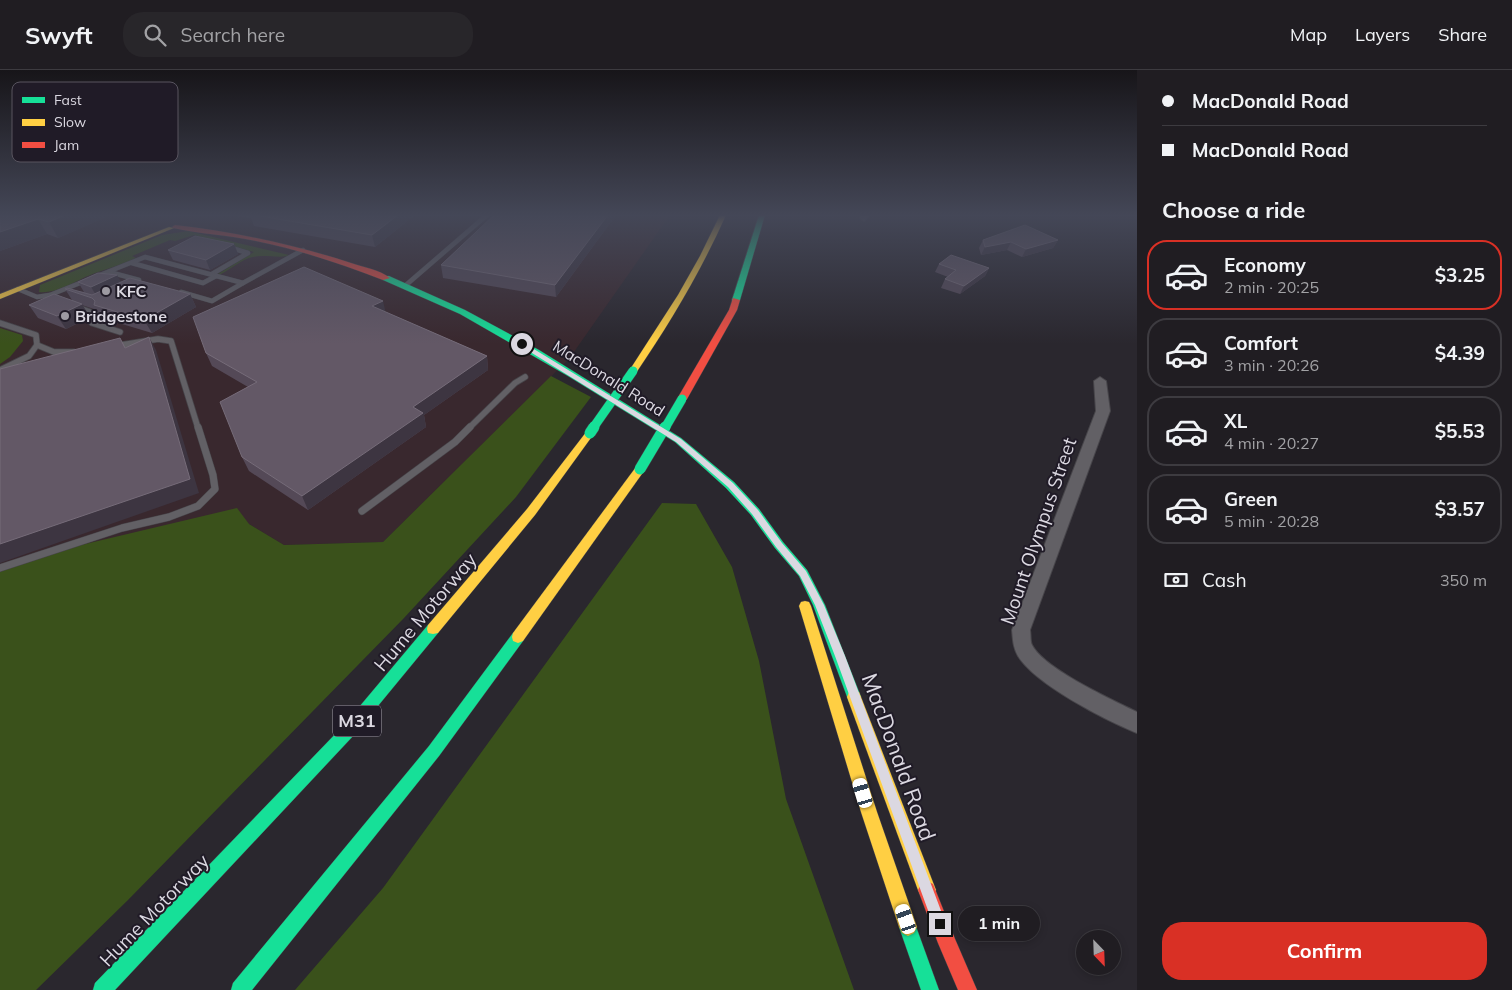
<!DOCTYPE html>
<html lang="en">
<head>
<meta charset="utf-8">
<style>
	body { margin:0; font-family:Mulish,sans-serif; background:#28262a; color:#f1f3f6; height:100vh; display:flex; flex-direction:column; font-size:19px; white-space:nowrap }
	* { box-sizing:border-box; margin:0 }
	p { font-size:16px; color:#a2a2a5 }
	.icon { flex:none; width:28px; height:28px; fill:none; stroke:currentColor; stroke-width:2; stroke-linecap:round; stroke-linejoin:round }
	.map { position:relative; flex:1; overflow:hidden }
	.sheet { display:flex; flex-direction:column; background:#201d22; width:375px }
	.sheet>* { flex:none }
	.hud { display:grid; align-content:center; height:110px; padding:0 25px; background:#201d22 }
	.needle { width:32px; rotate:157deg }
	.tools { position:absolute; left:1076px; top:860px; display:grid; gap:10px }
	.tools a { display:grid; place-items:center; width:45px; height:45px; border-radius:50%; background:#201d22; box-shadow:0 2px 8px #0003,0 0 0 1px #3d3b40; font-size:25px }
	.end { position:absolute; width:22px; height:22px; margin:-11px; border:6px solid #dbd8e1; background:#111; box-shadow:0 0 0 2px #111 }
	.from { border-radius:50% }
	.bubble { position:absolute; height:35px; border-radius:18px; background:#201d22; box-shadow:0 2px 8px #0003,0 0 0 1px #3d3b40; font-size:16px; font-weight:700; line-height:35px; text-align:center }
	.car { position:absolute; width:15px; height:30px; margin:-15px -8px; border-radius:6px; box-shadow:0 0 4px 1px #0007; background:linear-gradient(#fff 24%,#345 0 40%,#fff 0 76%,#345 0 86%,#fff 0) }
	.hud b { display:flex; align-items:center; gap:18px; height:48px; font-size:19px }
	.hud b+b { border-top:1px solid #3d3b40 }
	.hud i { width:12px; height:12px; background:#f1f3f6 }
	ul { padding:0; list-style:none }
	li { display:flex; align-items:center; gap:15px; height:70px; margin:0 10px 8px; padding:0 15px; border:2px solid #3d3b40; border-radius:20px }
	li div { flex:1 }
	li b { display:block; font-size:19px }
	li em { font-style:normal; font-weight:700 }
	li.current { border-color:#d93025 }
	li>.icon { width:45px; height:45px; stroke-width:1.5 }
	h2 { padding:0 25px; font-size:22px; line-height:60px }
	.pay { display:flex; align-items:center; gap:12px; height:55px; padding:0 25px; font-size:19px }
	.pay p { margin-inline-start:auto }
	.primary-button { display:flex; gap:10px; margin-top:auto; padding:10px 25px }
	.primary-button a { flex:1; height:58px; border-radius:20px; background:#d93025; color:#fff; font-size:20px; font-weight:700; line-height:58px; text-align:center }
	header { display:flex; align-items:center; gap:30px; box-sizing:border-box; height:70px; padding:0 25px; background:#201d22; border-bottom:1px solid #3d3b40 }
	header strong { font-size:24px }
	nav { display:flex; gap:28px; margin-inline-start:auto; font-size:18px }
	.search { width:350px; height:45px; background:#28262a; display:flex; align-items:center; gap:12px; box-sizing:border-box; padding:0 18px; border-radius:20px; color:#a2a2a5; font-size:19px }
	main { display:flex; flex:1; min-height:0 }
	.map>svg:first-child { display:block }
	.industrial { fill:#39282e }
	.green { fill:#3a511b }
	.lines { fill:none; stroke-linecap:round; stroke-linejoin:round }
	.lane-far2-casing { stroke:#47454a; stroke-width:5 }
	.lane-far1-casing { stroke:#47454a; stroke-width:7 }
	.lane-casing { stroke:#47454a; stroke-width:8 }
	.street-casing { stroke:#47454a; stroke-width:2 }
	.fast-casing { stroke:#47454a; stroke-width:1 }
	.slow-casing { stroke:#47454a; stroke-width:1 }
	.jam-casing { stroke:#47454a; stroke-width:1 }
	.lane-far2 { stroke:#626065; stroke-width:4.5 }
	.lane-far1 { stroke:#626065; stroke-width:5.5 }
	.lane { stroke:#626065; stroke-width:7 }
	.street { fill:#626065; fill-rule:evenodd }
	.fast { fill:#16e098; fill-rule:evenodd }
	.slow { fill:#ffcf43; fill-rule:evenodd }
	.jam { fill:#f24e42; fill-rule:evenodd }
	.fast-bridge-far1-casing { stroke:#47454a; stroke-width:10; stroke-linecap:butt }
	.fast-bridge-casing { stroke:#47454a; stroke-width:12; stroke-linecap:butt }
	.fast-bridge-far1 { stroke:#16e098; stroke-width:9 }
	.fast-bridge { stroke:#16e098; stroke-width:11 }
	.wall { fill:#544957 }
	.shaded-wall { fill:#3d3541 }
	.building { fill:#635866; stroke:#766c79 }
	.route { fill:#dbd8e1 }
	.poi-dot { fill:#9d9aa2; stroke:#201b27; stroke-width:2 }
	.labels { text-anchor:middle; stroke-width:4; stroke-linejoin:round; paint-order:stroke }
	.far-poi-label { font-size:16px; font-weight:bold; fill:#dbd8e1; stroke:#201b27; text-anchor:start }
	.far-street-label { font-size:16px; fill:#dbd8e1; stroke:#201b27 }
	.shield { fill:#201b27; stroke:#a39fa9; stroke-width:1 }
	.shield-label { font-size:18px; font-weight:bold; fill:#dbd8e1 }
	.street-label { font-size:19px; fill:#dbd8e1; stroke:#201b27 }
	.near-street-label { font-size:22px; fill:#dbd8e1; stroke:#201b27 }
	.key { fill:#201b27; stroke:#58545f; stroke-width:1 }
	.key-label { font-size:14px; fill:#dbd8e1 }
</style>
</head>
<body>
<header>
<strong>Swyft</strong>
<div class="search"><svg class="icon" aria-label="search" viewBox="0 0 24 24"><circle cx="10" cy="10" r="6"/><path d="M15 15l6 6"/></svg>Search here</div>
<nav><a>Map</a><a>Layers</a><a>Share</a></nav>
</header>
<main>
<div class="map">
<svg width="1137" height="920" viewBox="0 0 1137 920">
	<rect width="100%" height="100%" fill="#2a272e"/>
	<polygon class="industrial" points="0,145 670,145 569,289 383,472 284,475 249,454 0,500"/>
	<g class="green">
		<path d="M188 161 289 185C282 189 264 184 253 187 242 189 231 199 221 204H218L254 182 194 165 175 171 170 170 132 186 136 188C123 194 109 198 95 203 78 209 58 224 39 222L40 215 162 165Z"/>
		<polygon points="0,258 22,265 23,271 10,287 0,294"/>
		<polygon points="551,306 591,327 516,427 404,548 128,830 36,920 0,920 0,500 60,480 237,438 249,454 284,475 383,472"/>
		<polygon points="662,433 696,434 732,497 759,591 786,729 854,920 295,920 383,818"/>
	</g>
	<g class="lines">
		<defs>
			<g id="lane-far2">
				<polyline points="132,193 203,213 216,206"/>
				<polyline points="109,202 139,210"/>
				<polyline points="212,204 248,183 228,177"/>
				<polyline points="406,215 487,145"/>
				<polyline points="18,219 37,227 50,225 145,187 243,213 303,180"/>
				<polyline points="181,222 212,231 243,213"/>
				<polyline points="77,237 85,240"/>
			</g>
			<g id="lane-far1">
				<polyline points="82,239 98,245 92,253 120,262"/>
				<polyline points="0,253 36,265 37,275 29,286 0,300"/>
				<polyline points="37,275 54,282 74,282"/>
				<polyline points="115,276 158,269 171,271 198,358"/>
				<polyline points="469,358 515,313 525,307"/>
			</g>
			<g id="lane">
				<polyline points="362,441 455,372 470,357"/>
				<polyline points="0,498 122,458 169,447 198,436 215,419 213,405 198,357"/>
			</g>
			<g id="street">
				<polygon points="861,145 870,145 864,151 860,148"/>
				<path d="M1100 307 1106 311 1110 341 1030 560C1031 565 1030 571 1032 575 1044 599 1113 630 1137 642V663C1105 650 1035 614 1018 586 1013 577 1013 570 1012 560L1096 341 1094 311Z"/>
			</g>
			<g id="fast">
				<polygon points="759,145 765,145 740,230 733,232 732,230"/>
				<polygon points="383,206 389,206 465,240 539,280 681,368 734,412 759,439 783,472 807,500 825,535 861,627 859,632 854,633 849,632 813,535 799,506 775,478 751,445 726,418 675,372 568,306 460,244 383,210"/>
				<polygon points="433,554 438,555 439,559 438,563 354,665 115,920 93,920 95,913 344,655 428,555"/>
				<polygon points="518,561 523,563 524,567 523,571 439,686 252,920 231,920 233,913 429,676 513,563"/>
				<polygon points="908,848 914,851 939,920 921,920 899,857 902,851"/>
			</g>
			<g id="slow">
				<path d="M720 145H726C701 201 670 253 636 303H630L629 301 678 225 700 186Z"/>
				<polygon points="169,157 174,158 0,229 0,224"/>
				<polygon points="590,360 593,361 595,363 593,365 535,445 438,563 433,564 428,563 427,559 428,555 527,439 587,361"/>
				<polygon points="640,396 644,397 645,399 644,401 523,571 518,573 513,571 512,567 513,563 636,397"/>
				<polygon points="805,531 809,532 811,536 877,742 917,857 914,863 908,866 902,863 899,857 861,742 799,536 801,532"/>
				<polygon points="854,621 859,622 861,627 936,820 933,826 927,829 921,826 918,820 847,627 849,622"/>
			</g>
			<g id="jam">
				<path d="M175 155C235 162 293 174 351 193 363 197 380 200 390 208L383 210C342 194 300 180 256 171 228 165 200 164 173 158L172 157Z"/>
				<polygon points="733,228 740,230 737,240 687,329 685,331 679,331 677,329 729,240"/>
				<polygon points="927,811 933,814 955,869 977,920 958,920 938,873 918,820 921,814"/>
			</g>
		</defs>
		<use href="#lane-far2" class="lane-far2-casing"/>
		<use href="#lane-far1" class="lane-far1-casing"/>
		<use href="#lane" class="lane-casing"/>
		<use href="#street" class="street-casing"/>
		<use href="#fast" class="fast-casing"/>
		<use href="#slow" class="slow-casing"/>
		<use href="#jam" class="jam-casing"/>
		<use href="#lane-far2" class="lane-far2"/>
		<use href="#lane-far1" class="lane-far1"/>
		<use href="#lane" class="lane"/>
		<use href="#street" class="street"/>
		<use href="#fast" class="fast"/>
		<use href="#slow" class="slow"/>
		<use href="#jam" class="jam"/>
		<defs>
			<g id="fast-bridge-far1">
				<polyline points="593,358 633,301"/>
				<polyline points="665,358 682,329"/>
			</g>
			<g id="fast-bridge">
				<polyline points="590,363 594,357"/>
				<polyline points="640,399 665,357"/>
			</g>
		</defs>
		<use href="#fast-bridge-far1" class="fast-bridge-far1-casing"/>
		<use href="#fast-bridge" class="fast-bridge-casing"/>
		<use href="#fast-bridge-far1" class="fast-bridge-far1"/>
		<use href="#fast-bridge" class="fast-bridge"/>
	</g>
	<g class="wall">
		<polygon points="0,145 106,147 58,168 47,164 0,181"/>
		<polygon points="236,145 415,145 375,177 254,156 251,148 236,146"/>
		<polygon points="494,145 616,145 556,227 443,208 441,195"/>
		<polygon points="983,170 1058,170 1053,178 1022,187 1007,180 981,185 979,178"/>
		<polygon points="234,174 238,184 210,200 173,190 168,180"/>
		<polygon points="939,194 989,198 985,206 960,224 941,218 945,209 948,207 935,202"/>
		<polygon points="78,212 121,212 190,224 196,237 152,263 102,248 97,240 82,235 90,247 66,259 38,248 29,235 72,230 65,219 84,222"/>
		<polygon points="386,242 487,286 488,300 424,345 426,357 308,440 249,401 242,387 248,317 212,296 206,283"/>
	</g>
	<g class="shaded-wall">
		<polygon points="65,145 105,145 106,147 58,168 49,152"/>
		<polygon points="398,145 415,145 375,177 372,165"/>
		<polygon points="608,145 616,145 556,227 555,215"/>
		<polygon points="38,149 47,164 0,181 0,162"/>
		<polygon points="1058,170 1053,178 1022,187 1026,179"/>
		<polygon points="1011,172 1007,180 981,185 985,177"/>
		<polygon points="234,174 238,184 210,200 206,190"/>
		<polygon points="989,198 985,206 960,224 964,216"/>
		<polygon points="117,205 124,217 99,230 91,217"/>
		<polygon points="190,224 196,237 152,263 144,250"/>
		<polygon points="383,231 386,244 372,236"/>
		<polygon points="82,234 90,247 66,259 57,246"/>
		<polygon points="149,267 156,280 199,423 0,493 0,474"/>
		<polygon points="487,286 488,300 424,345 426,357 308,440 302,426 413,337"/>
	</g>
	<g class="building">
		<polygon points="0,145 65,145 49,152 38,149 0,162"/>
		<polygon points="254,145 398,145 372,165"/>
		<polygon points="494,145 608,145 555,215 441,195"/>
		<polygon points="1025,155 1058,170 1026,179 1011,172 985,177 983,170"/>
		<polygon points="195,166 234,174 206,190 168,180"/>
		<polygon points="951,185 989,198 964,216 945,209 956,200 939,194"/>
		<polygon points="304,197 383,231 372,236 487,286 413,337 423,343 302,426 242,387 220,332 257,312 206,283 193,247"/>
		<polygon points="98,203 117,205 91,217 78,212"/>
		<polygon points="130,208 190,224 144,250 94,235 95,231 92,228 65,219 67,218 92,225"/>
		<polygon points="54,224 82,234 57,246 29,235"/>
		<polygon points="149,267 190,409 0,474 0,299 120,268 125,278"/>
	</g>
	<linearGradient id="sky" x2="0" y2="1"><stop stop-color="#171519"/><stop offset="0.53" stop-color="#444757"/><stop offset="1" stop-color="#444757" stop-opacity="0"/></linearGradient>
	<rect width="1137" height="274" fill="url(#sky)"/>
	<polygon class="route" points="519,273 524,273 681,369 733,413 758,440 782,473 806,501 824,535 845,586 946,854 944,859 940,861 935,859 933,854 835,586 815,535 800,506 776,477 752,444 728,417 676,372 519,275"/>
	<g class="poi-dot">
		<circle cx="106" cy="221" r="5"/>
		<circle cx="65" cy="246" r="5"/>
	</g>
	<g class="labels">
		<g class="far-poi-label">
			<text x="116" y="227">KFC</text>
			<text x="75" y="252">Bridgestone</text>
		</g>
		<g class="far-street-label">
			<text transform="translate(609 308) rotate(32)" y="6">MacDonald Road</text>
		</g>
		<rect class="shield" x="333" y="635.5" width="48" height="31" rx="4"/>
		<g class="shield-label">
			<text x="357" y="657">M31</text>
		</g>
		<g class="street-label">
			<text transform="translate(1038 461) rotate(-71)" y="7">Mount Olympus Street</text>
			<text transform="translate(425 542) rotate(-50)" y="7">Hume Motorway</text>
			<text transform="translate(154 840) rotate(-46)" y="7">Hume Motorway</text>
		</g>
		<g class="near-street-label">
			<text transform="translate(899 687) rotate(70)" y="8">MacDonald Road</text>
		</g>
	</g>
	<rect x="12" y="12" width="166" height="80" rx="8" class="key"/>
	<rect x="22" y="27" width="23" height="6" fill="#16e098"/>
	<rect x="22" y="49" width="23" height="7" fill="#ffcf43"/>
	<rect x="22" y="72" width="23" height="6" fill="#f24e42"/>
	<g class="key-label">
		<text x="54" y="35">Fast</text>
		<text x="54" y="57">Slow</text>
		<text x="54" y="80">Jam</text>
	</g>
</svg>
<div class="tools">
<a><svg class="needle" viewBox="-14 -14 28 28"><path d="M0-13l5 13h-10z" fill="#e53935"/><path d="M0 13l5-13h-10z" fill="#a2a2a5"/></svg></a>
</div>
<i class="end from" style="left:522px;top:274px"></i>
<i class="end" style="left:940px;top:854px"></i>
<div class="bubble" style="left:958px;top:836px;width:82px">1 min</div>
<i class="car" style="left:863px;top:723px;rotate:343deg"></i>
<i class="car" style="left:906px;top:849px;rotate:341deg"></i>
</div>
<section class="sheet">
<div class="hud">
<b><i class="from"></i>MacDonald Road</b>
<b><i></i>MacDonald Road</b>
</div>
<h2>Choose a ride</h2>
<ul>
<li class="current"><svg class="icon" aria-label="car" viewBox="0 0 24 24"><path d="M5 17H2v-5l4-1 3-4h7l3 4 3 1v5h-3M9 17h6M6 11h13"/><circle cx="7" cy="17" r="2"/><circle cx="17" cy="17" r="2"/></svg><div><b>Economy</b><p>2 min · 20:25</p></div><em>$3.25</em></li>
<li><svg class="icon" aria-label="car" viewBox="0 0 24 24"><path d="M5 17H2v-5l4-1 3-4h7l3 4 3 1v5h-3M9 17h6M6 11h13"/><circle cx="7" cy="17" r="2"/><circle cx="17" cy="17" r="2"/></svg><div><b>Comfort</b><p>3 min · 20:26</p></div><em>$4.39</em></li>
<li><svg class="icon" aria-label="car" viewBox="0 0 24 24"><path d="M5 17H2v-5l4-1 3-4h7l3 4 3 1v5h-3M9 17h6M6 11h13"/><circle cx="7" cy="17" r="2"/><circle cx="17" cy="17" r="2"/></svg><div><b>XL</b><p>4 min · 20:27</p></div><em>$5.53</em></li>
<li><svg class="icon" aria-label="car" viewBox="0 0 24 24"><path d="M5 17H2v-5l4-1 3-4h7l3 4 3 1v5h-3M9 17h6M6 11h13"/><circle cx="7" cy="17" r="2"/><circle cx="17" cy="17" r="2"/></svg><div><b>Green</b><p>5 min · 20:28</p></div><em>$3.57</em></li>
</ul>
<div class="pay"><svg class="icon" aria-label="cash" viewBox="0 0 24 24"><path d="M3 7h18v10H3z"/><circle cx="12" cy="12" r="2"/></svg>Cash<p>350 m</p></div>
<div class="primary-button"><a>Confirm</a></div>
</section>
</main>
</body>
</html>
